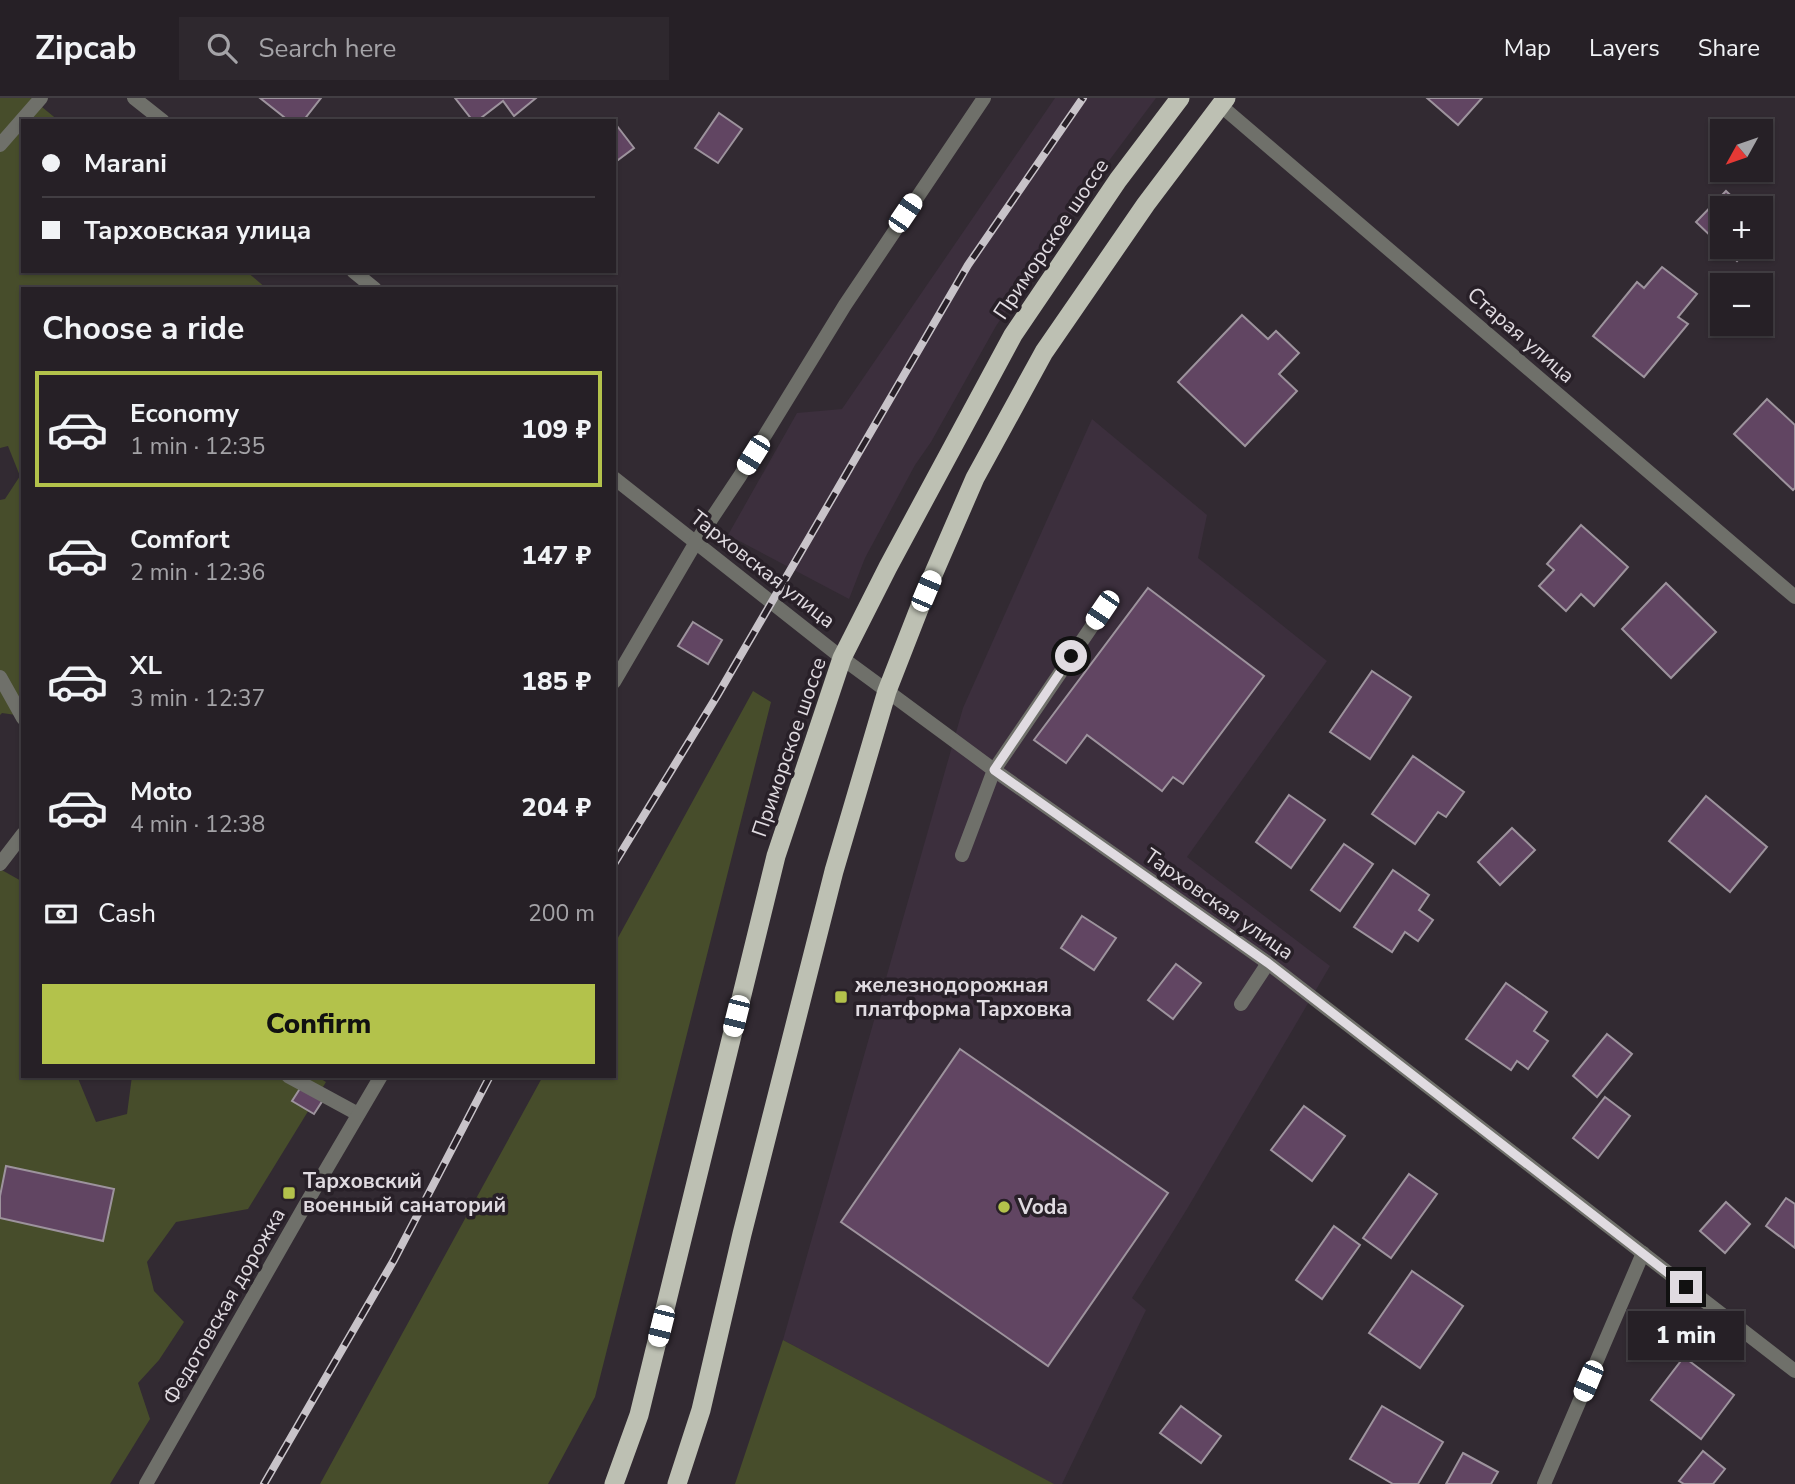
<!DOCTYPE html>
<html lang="en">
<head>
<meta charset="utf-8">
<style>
	body { margin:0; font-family:"Nunito Sans",sans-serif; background:#2e282e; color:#f1f3f6; height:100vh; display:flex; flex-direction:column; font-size:26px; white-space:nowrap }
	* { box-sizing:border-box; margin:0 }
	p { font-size:23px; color:#a4a3a7 }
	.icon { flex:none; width:38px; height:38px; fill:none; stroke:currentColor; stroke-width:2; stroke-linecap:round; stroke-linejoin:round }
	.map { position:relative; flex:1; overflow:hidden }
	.drawer { position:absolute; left:21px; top:189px; width:595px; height:791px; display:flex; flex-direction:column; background:#262026; border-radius:0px; box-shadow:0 2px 5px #0004,0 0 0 2px #423e43 }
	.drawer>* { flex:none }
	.guide { position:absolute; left:21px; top:21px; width:595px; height:154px; border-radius:0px; box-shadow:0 2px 5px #0004,0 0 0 2px #423e43; display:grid; align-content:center; height:154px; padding:0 21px; background:#262026 }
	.needle { width:46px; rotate:230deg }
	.tools { position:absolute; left:1710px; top:21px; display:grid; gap:14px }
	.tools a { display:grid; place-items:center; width:63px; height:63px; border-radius:0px; background:#262026; box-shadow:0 2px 5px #0004,0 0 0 2px #423e43; font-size:35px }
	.end { position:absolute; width:32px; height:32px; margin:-16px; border:9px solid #e0dbe1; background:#111; box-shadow:0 0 0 4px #111 }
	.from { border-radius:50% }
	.bubble { position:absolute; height:49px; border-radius:0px; background:#262026; box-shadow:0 2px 5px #0004,0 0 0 2px #423e43; font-size:23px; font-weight:800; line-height:49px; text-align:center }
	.car { position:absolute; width:21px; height:42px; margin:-21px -10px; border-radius:9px; box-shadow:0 0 5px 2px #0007; background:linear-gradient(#fff 24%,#345 0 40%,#fff 0 76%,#345 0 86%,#fff 0) }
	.guide b { display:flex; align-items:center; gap:24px; height:66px; font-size:26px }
	.guide b+b { border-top:2px solid #423e43 }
	.guide i { width:18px; height:18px; background:#f1f3f6 }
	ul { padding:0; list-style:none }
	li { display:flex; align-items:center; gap:21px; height:116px; margin:0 14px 10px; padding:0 7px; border:4px solid transparent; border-radius:0px }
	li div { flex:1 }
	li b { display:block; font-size:26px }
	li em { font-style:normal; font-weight:800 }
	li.selected { border-color:#b3c24b }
	li>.icon { width:63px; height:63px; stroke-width:1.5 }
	h2 { padding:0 21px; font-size:32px; line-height:84px }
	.pay { display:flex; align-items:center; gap:18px; height:77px; padding:0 21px; font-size:26px }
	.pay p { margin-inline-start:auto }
	.cta { display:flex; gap:14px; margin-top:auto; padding:14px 21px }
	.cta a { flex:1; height:80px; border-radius:0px; background:#b3c24b; color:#111; font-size:28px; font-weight:800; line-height:80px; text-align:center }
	header { display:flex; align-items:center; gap:42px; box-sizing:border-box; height:98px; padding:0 35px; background:#262026; border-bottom:2px solid #423e43 }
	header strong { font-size:33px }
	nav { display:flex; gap:38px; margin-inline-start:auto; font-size:24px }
	.search { width:490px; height:63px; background:#2e282e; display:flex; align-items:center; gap:18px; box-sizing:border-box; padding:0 24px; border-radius:0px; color:#a4a3a7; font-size:26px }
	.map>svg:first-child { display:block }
	.built { fill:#3c2f3d }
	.green { fill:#474d2b }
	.building { fill:#614562; stroke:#9d939d; stroke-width:2 }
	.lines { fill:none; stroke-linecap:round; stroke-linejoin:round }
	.service { stroke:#6f706a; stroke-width:14 }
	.minor { stroke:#6f706a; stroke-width:14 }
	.tertiary { stroke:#6f706a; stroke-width:14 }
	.trunk { stroke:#bdc0b3; stroke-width:19 }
	.rail-casing { stroke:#c8c3c9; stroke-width:8 }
	.rail { stroke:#282028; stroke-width:5; stroke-dasharray:16; stroke-linecap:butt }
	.route { stroke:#e0dbe1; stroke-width:9 }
	.poi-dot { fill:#b3c24b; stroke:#282028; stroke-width:2.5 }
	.labels { text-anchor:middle; stroke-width:7; stroke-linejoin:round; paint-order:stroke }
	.street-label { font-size:21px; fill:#e0dbe1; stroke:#282028 }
	.poi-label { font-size:21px; font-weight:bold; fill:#e0dbe1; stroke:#282028; text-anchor:start }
</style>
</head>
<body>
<header>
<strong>Zipcab</strong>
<div class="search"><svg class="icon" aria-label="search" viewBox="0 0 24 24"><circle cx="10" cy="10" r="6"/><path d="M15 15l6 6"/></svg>Search here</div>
<nav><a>Map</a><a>Layers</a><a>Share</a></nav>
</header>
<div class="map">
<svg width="1795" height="1386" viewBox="0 0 1795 1386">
	<rect width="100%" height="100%" fill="#322a32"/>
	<g class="built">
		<polygon points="1055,0 1156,0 1105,68 996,228 931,344 915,367 865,460 849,501 728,437 797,315 842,311"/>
		<polygon points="1092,321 1207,417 1198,460 1327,563 1187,759 1330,868 1187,1111 1132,1200 1146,1212 1062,1386 1053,1386 783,1242 963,610"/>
	</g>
	<g class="green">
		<polygon points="0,0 31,0 59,23 23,23 23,173 246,173 267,191 23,191 23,618 2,615 0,617 0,402 5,401 20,378 8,348 0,350"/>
		<polygon points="753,593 771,604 595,1299 548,1386 320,1386 543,978 614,978 614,847"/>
		<polygon points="0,771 23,784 23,978 77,978 96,1024 127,1016 132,978 316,978 326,984 248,1111 176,1124 147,1164 154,1193 184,1224 159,1262 138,1285 150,1321 110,1386 0,1386"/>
		<polygon points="783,1242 1054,1386 735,1386"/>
	</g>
	<g class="building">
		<polygon points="260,0 321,0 303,23 289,23"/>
		<polygon points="455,0 536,0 514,18 503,3 477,23 473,23"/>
		<polygon points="1427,0 1482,0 1458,27"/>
		<polygon points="719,15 742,31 718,65 695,50"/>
		<polygon points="614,24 634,50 614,65"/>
		<polygon points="1726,93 1744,110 1722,110 1722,149 1750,149 1737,163 1696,124"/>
		<polygon points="1662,169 1697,196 1678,219 1688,226 1644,279 1593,238 1637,184 1644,190"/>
		<polygon points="1242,217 1268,241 1276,233 1299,255 1279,276 1297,293 1245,348 1178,284"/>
		<polygon points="1767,301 1795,327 1795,390 1793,392 1734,336"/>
		<polygon points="1581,427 1628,469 1594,508 1581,496 1566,513 1539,488 1554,472 1547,466"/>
		<polygon points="1666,485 1716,534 1671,580 1622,531"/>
		<polygon points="1148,490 1264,578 1183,686 1173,679 1162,693 1087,637 1066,665 1034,642"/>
		<polygon points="693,524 722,542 708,566 678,548"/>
		<polygon points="1372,573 1411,599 1370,661 1330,634"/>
		<polygon points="1413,658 1464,694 1446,719 1438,714 1415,746 1372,716"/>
		<polygon points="1289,697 1325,722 1291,770 1256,744"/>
		<polygon points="1706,698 1767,749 1730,794 1669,743"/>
		<polygon points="1512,730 1535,752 1500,787 1478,764"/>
		<polygon points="1344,746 1373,766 1340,813 1311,792"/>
		<polygon points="1393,772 1429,797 1419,812 1433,822 1418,843 1405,834 1392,854 1354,829"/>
		<polygon points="1082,818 1116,840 1094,872 1061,850"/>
		<polygon points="1176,866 1201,885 1173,921 1148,902"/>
		<polygon points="1506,885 1547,914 1534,933 1548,943 1528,971 1517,963 1511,972 1466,941"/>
		<polygon points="1607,936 1632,956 1597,999 1573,978"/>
		<polygon points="960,951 1168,1095 1048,1268 841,1124"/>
		<polygon points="301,989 323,1002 314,1016 292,1003"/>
		<polygon points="1605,999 1630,1018 1598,1060 1573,1040"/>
		<polygon points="1304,1008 1345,1038 1312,1083 1271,1052"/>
		<polygon points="6,1068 114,1091 103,1143 0,1120 0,1098"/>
		<polygon points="1409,1076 1437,1096 1391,1160 1363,1140"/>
		<polygon points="1786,1100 1795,1106 1795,1150 1766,1128"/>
		<polygon points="1726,1104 1750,1126 1725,1155 1700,1133"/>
		<polygon points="1334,1128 1360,1147 1322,1201 1296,1182"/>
		<polygon points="1412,1173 1463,1208 1420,1270 1369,1235"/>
		<polygon points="1684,1259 1734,1297 1701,1341 1651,1302"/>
		<polygon points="1181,1308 1221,1338 1201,1365 1160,1335"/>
		<polygon points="1382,1308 1443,1344 1418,1386 1393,1386 1350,1361"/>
		<polygon points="1703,1353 1725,1371 1713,1386 1684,1386 1679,1383"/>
		<polygon points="1463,1355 1498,1374 1491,1386 1446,1386"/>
	</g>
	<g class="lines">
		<g class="service">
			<polyline points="0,47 41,0"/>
			<polyline points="0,579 23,620"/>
			<polyline points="962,757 994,672 1103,512"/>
			<polyline points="0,766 23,736"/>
			<polyline points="1241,906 1268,865"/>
			<polyline points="288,978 358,1016"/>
		</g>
		<g class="minor">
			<polyline points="1220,7 1795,499"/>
			<polyline points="887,593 994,672 1268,865 1795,1273"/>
			<polyline points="1544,1386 1643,1155"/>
		</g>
		<g class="tertiary">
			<polyline points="134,0 163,23"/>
			<polyline points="353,173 375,191"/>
			<polyline points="614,380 842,560 887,593"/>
			<polyline points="614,584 696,444 740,378 845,207 984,0"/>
			<polyline points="146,1386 307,1104 381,978"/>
		</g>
		<g class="trunk">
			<polyline points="614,1386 639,1317 776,758 842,560 888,469 1013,237 1118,82 1180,0"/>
			<polyline points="677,1386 701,1312 742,1136 834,773 887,593 926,493 975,380 1044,254 1146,106 1226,0"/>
		</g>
		<defs>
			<g id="rail">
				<polyline points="614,766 717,598 968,167 1083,0"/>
				<polyline points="264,1386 394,1162 490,978"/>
			</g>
		</defs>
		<use href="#rail" class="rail-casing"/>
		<use href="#rail" class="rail"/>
	</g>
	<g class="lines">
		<polyline class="route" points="1071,558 994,672 1268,865 1686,1189"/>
	</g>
	<g class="poi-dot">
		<rect x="834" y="892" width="14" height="14" rx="3.5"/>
		<rect x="282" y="1088" width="14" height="14" rx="3.5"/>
		<circle cx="1004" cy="1109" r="7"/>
	</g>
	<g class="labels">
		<g class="street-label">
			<text transform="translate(1051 141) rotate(-56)" y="7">Приморское шоссе</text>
			<text transform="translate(1521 237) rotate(41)" y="7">Старая улица</text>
			<text transform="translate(763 471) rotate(38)" y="7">Тарховская улица</text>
			<text transform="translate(789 649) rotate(-71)" y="7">Приморское шоссе</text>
			<text transform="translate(1219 806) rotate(35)" y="7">Тарховская улица</text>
			<text transform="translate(224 1208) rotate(-60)" y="7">Федотовская дорожка</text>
		</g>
		<g class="poi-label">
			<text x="855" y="894">железнодорожная<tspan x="855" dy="24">платформа Тарховка</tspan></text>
			<text x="303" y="1090">Тарховский<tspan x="303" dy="24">военный санаторий</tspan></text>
			<text x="1018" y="1116">Voda</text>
		</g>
	</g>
</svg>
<div class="tools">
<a><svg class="needle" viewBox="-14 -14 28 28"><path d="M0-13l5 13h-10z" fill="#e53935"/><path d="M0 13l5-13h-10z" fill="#a4a3a7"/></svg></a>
<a>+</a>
<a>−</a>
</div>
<i class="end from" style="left:1071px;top:558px"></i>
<i class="end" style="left:1686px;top:1189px"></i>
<div class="bubble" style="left:1628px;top:1213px;width:116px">1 min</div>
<i class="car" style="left:905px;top:115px;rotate:34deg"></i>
<i class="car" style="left:753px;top:357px;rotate:212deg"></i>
<i class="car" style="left:926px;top:493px;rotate:23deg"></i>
<i class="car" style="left:1102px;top:512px;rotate:214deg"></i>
<i class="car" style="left:736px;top:918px;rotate:194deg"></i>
<i class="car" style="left:661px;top:1228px;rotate:194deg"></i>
<i class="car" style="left:1588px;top:1283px;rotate:203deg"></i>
<div class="guide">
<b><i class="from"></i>Marani</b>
<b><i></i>Тарховская улица</b>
</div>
<section class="drawer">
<h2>Choose a ride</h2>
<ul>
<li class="selected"><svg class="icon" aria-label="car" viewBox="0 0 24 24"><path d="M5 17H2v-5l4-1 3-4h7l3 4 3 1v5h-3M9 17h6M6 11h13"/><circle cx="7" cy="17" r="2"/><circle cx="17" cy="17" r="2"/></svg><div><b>Economy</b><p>1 min · 12:35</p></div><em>109 ₽</em></li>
<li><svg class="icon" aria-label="car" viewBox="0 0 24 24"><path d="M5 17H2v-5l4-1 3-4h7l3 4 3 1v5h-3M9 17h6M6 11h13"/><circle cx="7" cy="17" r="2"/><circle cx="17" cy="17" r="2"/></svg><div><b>Comfort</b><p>2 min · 12:36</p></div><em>147 ₽</em></li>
<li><svg class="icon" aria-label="car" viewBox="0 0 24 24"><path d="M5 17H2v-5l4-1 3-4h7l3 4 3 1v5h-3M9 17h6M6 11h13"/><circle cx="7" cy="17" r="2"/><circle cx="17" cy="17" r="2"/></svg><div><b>XL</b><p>3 min · 12:37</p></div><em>185 ₽</em></li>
<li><svg class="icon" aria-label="car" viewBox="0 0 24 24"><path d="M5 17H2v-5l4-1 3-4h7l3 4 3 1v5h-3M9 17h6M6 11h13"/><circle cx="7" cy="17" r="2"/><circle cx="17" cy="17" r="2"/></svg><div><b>Moto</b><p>4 min · 12:38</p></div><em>204 ₽</em></li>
</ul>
<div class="pay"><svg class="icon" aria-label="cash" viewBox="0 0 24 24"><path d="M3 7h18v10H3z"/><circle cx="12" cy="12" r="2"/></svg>Cash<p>200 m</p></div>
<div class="cta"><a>Confirm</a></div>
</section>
</div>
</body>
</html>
